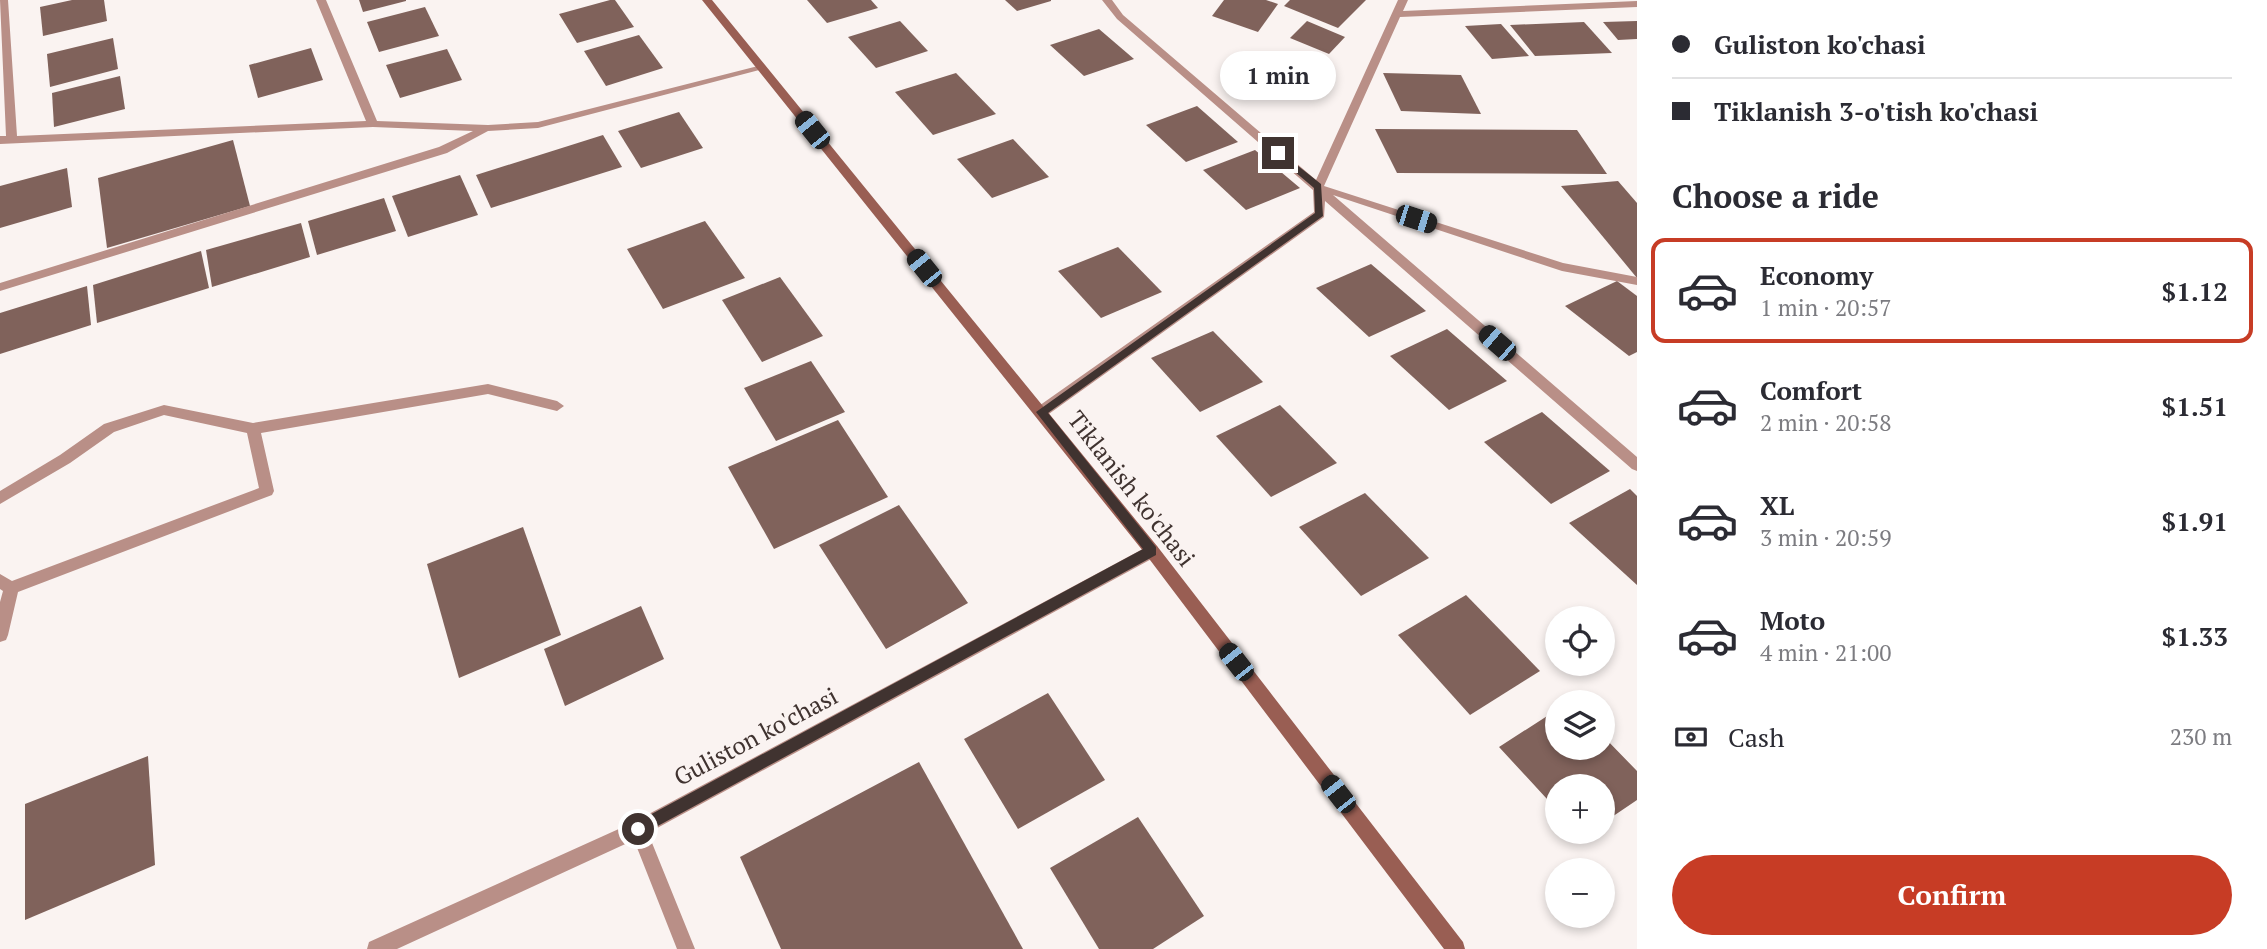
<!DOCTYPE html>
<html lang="en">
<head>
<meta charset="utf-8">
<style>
	body { margin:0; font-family:"PT Serif",serif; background:#f2f2f3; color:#2b2b33; height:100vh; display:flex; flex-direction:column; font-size:26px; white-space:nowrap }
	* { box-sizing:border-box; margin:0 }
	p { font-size:23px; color:#7c7c81 }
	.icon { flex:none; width:38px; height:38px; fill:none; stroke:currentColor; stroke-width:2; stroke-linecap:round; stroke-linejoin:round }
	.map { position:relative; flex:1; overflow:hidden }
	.sheet { display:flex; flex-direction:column; background:#fff; width:630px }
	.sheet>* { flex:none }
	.top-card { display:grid; align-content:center; height:154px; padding:0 35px; background:#fff }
	.controls { position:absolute; left:1545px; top:606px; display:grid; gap:14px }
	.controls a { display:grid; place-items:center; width:70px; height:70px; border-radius:50%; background:#fff; box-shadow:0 4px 10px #0003; font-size:35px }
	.end { position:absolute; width:32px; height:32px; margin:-16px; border:9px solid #403330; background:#fff; box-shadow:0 0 0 4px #fff }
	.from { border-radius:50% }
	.bubble { position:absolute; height:49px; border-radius:24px; background:#fff; box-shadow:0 4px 10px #0003; font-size:23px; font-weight:600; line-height:49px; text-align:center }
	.car { position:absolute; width:21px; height:42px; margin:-21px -10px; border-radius:9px; box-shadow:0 0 5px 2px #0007; background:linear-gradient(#222 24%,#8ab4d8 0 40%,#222 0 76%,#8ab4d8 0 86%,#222 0) }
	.top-card b { display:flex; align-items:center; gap:24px; height:66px; font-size:26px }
	.top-card b+b { border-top:2px solid #e1e1e2 }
	.top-card i { width:18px; height:18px; background:#2b2b33 }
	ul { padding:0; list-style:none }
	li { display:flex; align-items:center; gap:21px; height:105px; margin:0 14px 10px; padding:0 21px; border:4px solid transparent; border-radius:14px }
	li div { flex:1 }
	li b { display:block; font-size:26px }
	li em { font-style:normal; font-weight:600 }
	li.current { border-color:#c73c25 }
	li>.icon { width:63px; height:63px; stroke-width:1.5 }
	h2 { padding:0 35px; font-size:32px; line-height:84px }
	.pay { display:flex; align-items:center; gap:18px; height:77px; padding:0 35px; font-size:26px }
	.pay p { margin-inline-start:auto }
	.button { display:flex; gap:14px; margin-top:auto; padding:14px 35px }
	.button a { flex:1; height:80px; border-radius:42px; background:#c73c25; color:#fff; font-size:28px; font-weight:600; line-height:80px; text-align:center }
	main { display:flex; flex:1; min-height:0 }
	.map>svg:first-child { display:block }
	.building { fill:#80625b }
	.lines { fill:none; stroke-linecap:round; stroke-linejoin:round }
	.street { fill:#b98f87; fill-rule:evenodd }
	.secondary { fill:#995e53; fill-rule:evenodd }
	.route { fill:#403330 }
	.labels { text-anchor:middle; stroke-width:7; stroke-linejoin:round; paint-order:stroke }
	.street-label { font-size:24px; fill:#403330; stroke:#faf3f1 }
</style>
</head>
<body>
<main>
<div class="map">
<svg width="1637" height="949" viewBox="0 0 1637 949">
	<rect width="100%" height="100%" fill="#faf3f1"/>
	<g class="building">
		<polygon points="72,0 104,0 107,21 43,36 40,7"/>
		<polygon points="359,0 406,0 406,1 363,12"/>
		<polygon points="610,0 615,0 634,27 577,43 559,14"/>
		<polygon points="807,0 871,0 878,8 827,23"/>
		<polygon points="1005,0 1051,0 1051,1 1017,11"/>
		<polygon points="1224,0 1266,0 1278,4 1258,32 1212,16"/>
		<polygon points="1290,0 1366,0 1338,28 1284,6"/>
		<polygon points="425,7 439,36 379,52 367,22"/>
		<polygon points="900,21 928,51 876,68 848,37"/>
		<polygon points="1307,21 1345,37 1329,54 1290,38"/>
		<polygon points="1637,21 1637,39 1618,40 1603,22"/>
		<polygon points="1584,22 1612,53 1535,56 1510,25"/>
		<polygon points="1501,24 1529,56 1492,59 1465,26"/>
		<polygon points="1099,29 1134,59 1084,76 1050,45"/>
		<polygon points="639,35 663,68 606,86 584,51"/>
		<polygon points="113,38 118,69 50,87 47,54"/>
		<polygon points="311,48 323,80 258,98 249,65"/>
		<polygon points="447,49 462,80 400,98 386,65"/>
		<polygon points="956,73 996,114 933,135 895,92"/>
		<polygon points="1383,73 1461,75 1481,114 1401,111"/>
		<polygon points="120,76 125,109 54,127 52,93"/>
		<polygon points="1197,106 1238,142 1186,162 1146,125"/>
		<polygon points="679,112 703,148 641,168 618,131"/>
		<polygon points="1375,129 1577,130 1607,174 1397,173"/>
		<polygon points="603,135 622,167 491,208 476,175"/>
		<polygon points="1013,139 1049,177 992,198 957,159"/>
		<polygon points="233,140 250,206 107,248 98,178"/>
		<polygon points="1255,150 1300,188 1246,210 1203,170"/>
		<polygon points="67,168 72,207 0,228 0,186"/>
		<polygon points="460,175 478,215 408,237 392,196"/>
		<polygon points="1618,181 1637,203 1637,278 1561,186"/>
		<polygon points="384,198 396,231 317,255 308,221"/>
		<polygon points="705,221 745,278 663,309 627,249"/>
		<polygon points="301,223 310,257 212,287 206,250"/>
		<polygon points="1118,247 1162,292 1101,318 1058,271"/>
		<polygon points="201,251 209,288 97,323 93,285"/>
		<polygon points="1371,264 1426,311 1369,337 1316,288"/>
		<polygon points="780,277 823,336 762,362 722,300"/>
		<polygon points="1617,281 1637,296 1637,352 1629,356 1565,306"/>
		<polygon points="87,286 91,325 0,354 0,313"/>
		<polygon points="1447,329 1507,381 1449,410 1390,356"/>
		<polygon points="1213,331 1263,382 1200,412 1151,358"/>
		<polygon points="811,361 845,412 776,441 744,388"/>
		<polygon points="1280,405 1337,463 1271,497 1216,436"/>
		<polygon points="1542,412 1610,471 1551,504 1484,442"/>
		<polygon points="838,420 888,497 774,549 728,467"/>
		<polygon points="1630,489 1637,496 1637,585 1569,523"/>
		<polygon points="1365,493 1429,558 1361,596 1299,527"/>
		<polygon points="899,505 968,603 886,649 819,545"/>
		<polygon points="523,527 561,635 459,678 427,564"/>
		<polygon points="1466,595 1540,671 1470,715 1398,635"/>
		<polygon points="641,606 664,659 565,706 544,649"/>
		<polygon points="1048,693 1105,780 1018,829 964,739"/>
		<polygon points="1558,709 1558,747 1603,747 1603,736 1637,771 1637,800 1603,823 1603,786 1558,786 1558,811 1499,747"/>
		<polygon points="148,756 155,865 25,920 25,804"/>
		<polygon points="919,762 1023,949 781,949 740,857"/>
		<polygon points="1138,817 1204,916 1153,949 1099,949 1050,868"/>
	</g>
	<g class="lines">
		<g class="street">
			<polygon points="0,0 8,0 17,136 366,121 316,0 326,0 377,121 488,125 538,122 762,65 767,68 538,128 488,131 447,153 0,291 0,283 439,147 473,131 373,127 0,144 0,136 6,136"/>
			<polygon points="1102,0 1112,0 1123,15 1316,180 1398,0 1408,0 1403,11 1637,1 1637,7 1400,17 1324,186 1563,263 1637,277 1637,285 1562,271 1333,195 1637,457 1637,471 1632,469 1325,201 1324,217 1046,416 1036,416 1034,412 1036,408 1314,212 1313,190 1117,19"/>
			<polygon points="488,384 557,401 564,406 557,411 488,394 261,433 274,491 272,495 18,592 8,635 6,640 0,642 0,602 3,591 0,589 0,574 12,581 259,488 247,433 164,415 114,432 70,463 0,504 0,491 60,455 104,424 164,405 253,423"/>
			<polygon points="1152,544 1157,546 1159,551 1157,556 648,833 695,949 677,949 634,840 397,949 367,949 369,942 632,823"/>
		</g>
		<polygon class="secondary" points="702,0 712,0 1157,546 1463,942 1465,949 1444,949 1147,556"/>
	</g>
	<polygon class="route" points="1278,150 1321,184 1323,216 1048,413 1156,547 1156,555 643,834 633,834 633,824 1143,549 1036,412 1315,213 1314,188 1275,155 1274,153"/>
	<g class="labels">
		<g class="street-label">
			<text transform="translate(1131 489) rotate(52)" y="8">Tiklanish ko'chasi</text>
			<text transform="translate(756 737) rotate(-28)" y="8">Guliston ko'chasi</text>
		</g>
	</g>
</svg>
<div class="controls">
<a><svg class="icon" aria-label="locate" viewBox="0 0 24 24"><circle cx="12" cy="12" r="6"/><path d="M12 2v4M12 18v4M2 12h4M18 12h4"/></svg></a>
<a><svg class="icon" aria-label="layers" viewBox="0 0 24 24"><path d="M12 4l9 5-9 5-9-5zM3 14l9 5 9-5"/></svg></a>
<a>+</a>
<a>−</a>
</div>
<i class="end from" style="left:638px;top:829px"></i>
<i class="end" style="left:1278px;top:153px"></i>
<div class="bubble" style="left:1220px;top:51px;width:116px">1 min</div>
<i class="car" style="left:812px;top:130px;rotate:321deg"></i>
<i class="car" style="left:1416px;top:219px;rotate:108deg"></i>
<i class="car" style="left:924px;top:268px;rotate:321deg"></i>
<i class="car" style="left:1497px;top:343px;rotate:311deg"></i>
<i class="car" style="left:1236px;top:662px;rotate:322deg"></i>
<i class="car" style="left:1338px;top:794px;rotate:322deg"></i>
</div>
<section class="sheet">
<div class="top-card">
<b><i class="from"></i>Guliston ko'chasi</b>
<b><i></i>Tiklanish 3-o'tish ko'chasi</b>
</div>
<h2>Choose a ride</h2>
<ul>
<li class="current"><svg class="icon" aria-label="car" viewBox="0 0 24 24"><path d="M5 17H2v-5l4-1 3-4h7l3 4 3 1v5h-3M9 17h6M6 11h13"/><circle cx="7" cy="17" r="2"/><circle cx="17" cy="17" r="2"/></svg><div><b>Economy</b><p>1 min · 20:57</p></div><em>$1.12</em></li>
<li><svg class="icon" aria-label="car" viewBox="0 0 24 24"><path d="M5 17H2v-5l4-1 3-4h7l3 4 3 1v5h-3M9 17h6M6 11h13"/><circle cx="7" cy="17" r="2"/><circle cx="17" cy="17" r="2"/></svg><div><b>Comfort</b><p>2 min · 20:58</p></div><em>$1.51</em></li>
<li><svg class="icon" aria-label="car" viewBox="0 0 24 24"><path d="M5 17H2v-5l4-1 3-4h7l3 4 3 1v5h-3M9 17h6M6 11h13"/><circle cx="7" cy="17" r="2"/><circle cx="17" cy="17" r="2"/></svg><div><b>XL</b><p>3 min · 20:59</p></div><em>$1.91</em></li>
<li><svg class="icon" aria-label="car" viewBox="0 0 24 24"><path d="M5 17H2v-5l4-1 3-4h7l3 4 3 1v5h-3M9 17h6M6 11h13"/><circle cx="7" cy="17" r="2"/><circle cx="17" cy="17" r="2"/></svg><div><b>Moto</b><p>4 min · 21:00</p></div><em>$1.33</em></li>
</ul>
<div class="pay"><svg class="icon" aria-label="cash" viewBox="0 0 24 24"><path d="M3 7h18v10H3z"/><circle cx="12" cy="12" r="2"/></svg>Cash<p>230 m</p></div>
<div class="button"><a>Confirm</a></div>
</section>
</main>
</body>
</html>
